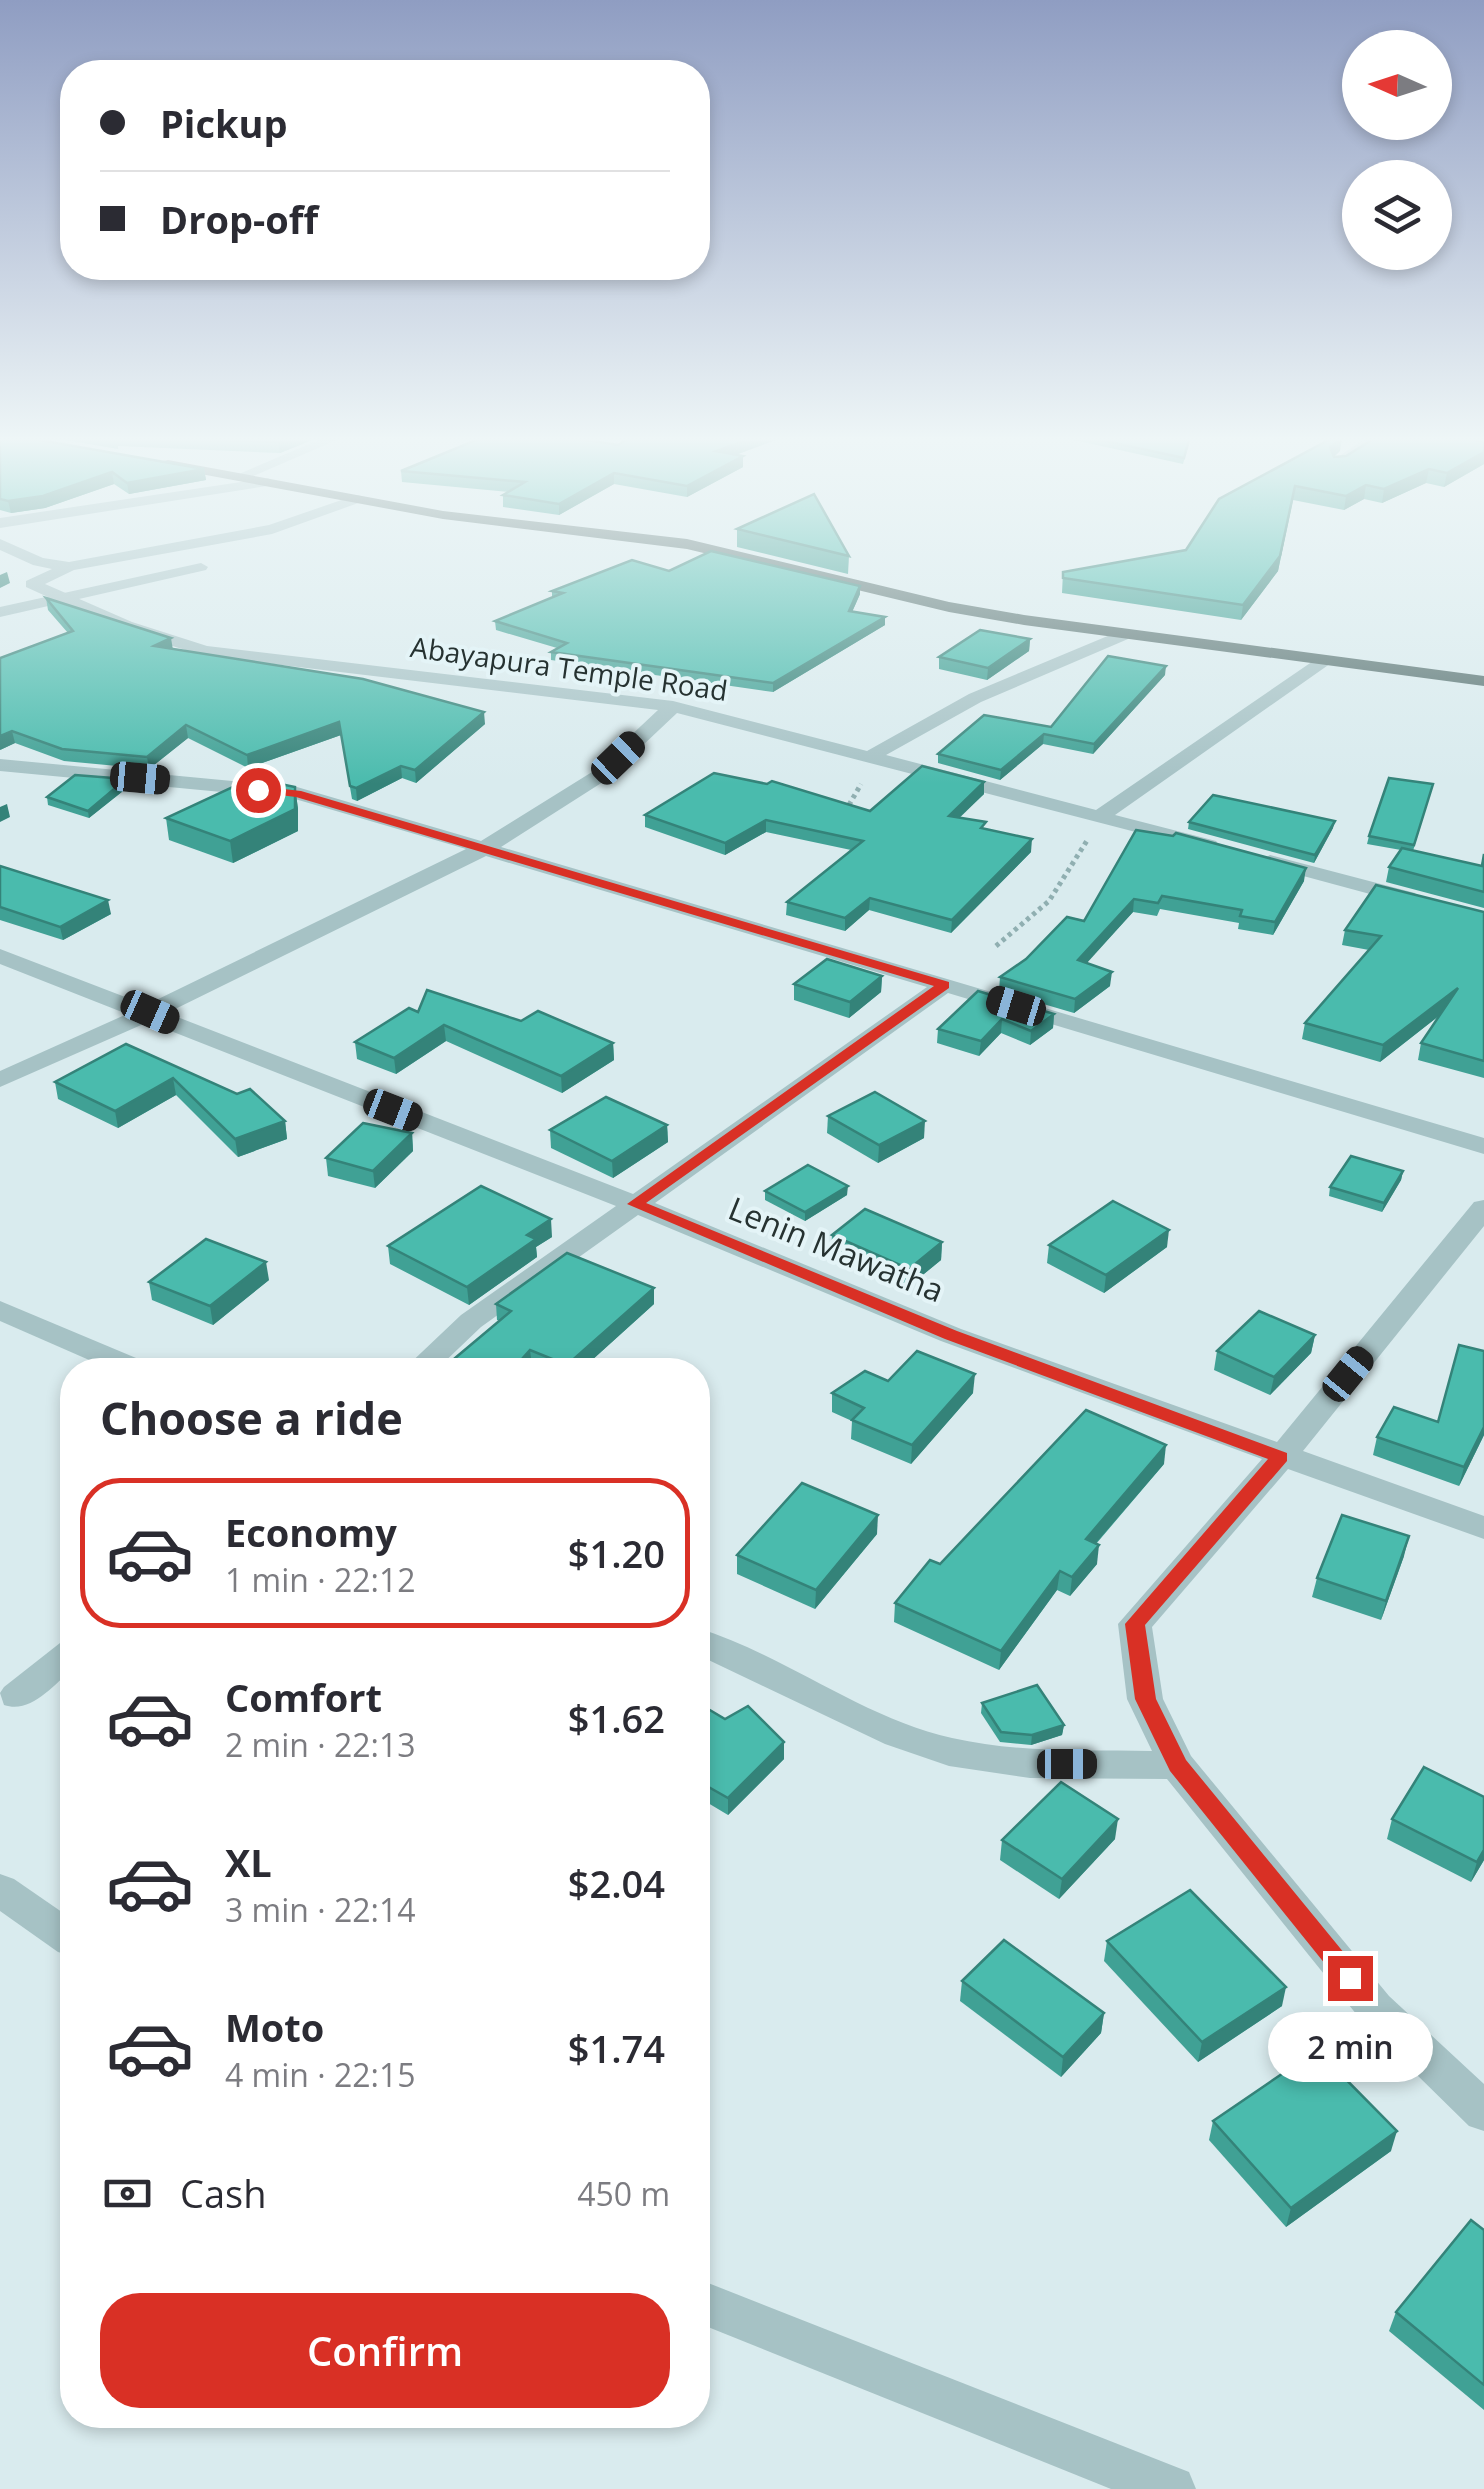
<!DOCTYPE html>
<html lang="en">
<head>
<meta charset="utf-8">
<style>
	body { margin:0; font-family:"Open Sans",sans-serif; background:#f7f7f7; color:#2b2b33; height:100vh; display:flex; flex-direction:column; font-size:38px; white-space:nowrap }
	* { box-sizing:border-box; margin:0 }
	p { font-size:32px; color:#7c7c81 }
	.icon { flex:none; width:55px; height:55px; fill:none; stroke:currentColor; stroke-width:2; stroke-linecap:round; stroke-linejoin:round }
	.map { position:relative; flex:1; overflow:hidden }
	.drawer { position:absolute; left:60px; top:1358px; width:650px; height:1070px; display:flex; flex-direction:column; background:#fff; border-radius:40px; box-shadow:0 5px 15px #0003 }
	.drawer>* { flex:none }
	.guide { position:absolute; left:60px; top:60px; width:650px; height:220px; border-radius:40px; box-shadow:0 5px 15px #0003; display:grid; align-content:center; height:220px; padding:0 40px; background:#fff }
	.needle { width:65px; rotate:273deg }
	.fabs { position:absolute; left:1342px; top:30px; display:grid; gap:20px }
	.fabs a { display:grid; place-items:center; width:110px; height:110px; border-radius:50%; background:#fff; box-shadow:0 5px 15px #0003; font-size:50px }
	.end { position:absolute; width:45px; height:45px; margin:-22px; border:12px solid #d93025; background:#fff; box-shadow:0 0 0 5px #fff }
	.from { border-radius:50% }
	.bubble { position:absolute; height:70px; border-radius:35px; background:#fff; box-shadow:0 5px 15px #0003; font-size:32px; font-weight:600; line-height:70px; text-align:center }
	.car { position:absolute; width:30px; height:60px; margin:-30px -15px; border-radius:12px; box-shadow:0 0 8px 2px #0007; background:linear-gradient(#222 24%,#8ab4d8 0 40%,#222 0 76%,#8ab4d8 0 86%,#222 0) }
	.guide b { display:flex; align-items:center; gap:35px; height:95px; font-size:38px }
	.guide b+b { border-top:2px solid #e1e1e2 }
	.guide i { width:25px; height:25px; background:#2b2b33 }
	ul { padding:0; list-style:none }
	li { display:flex; align-items:center; gap:30px; height:150px; margin:0 20px 15px; padding:0 20px; border:5px solid transparent; border-radius:40px }
	li div { flex:1 }
	li b { display:block; font-size:38px }
	li em { font-style:normal; font-weight:600 }
	li.selected { border-color:#d93025 }
	li>.icon { width:90px; height:90px; stroke-width:1.5 }
	h2 { padding:0 40px; font-size:45px; line-height:120px }
	.pay { display:flex; align-items:center; gap:25px; height:110px; padding:0 40px; font-size:38px }
	.pay p { margin-inline-start:auto }
	.action { display:flex; gap:20px; margin-top:auto; padding:20px 40px }
	.action a { flex:1; height:115px; border-radius:40px; background:#d93025; color:#fff; font-size:40px; font-weight:600; line-height:115px; text-align:center }
	.map>svg:first-child { display:block }
	.lines { fill:none; stroke-linecap:round; stroke-linejoin:round }
	.path { stroke:#90afb1; stroke-width:5; stroke-dasharray:4 4; stroke-linecap:butt }
	.service { fill:#a6c2c5; fill-rule:evenodd }
	.minor { fill:#a6c2c5; fill-rule:evenodd }
	.primary { fill:#587372; fill-rule:evenodd }
	.wall { fill:#40a195 }
	.shaded-wall { fill:#348379 }
	.building { fill:#4abbad; stroke:#348379; stroke-width:2.5 }
	.route { fill:#d93025 }
	.labels { text-anchor:middle; stroke-width:8; stroke-linejoin:round; paint-order:stroke }
	.far-street-label { font-size:28px; fill:#263231; stroke:#e4f4f7 }
	.street-label { font-size:32px; fill:#263231; stroke:#e4f4f7 }
</style>
</head>
<body>
<div class="map">
<svg width="1484" height="2489" viewBox="0 0 1484 2489">
	<rect width="100%" height="100%" fill="#d9ebee"/>
	<g class="lines">
		<g class="path">
			<polyline points="845,812 861,784"/>
			<polyline points="996,946 1049,901 1088,839"/>
		</g>
		<polygon class="service" points="201,563 208,567 206,570 0,617 0,607"/>
		<g class="minor">
			<polygon points="328,436 346,436 244,480 232,477"/>
			<polygon points="1369,436 1384,436 1342,467 1332,467 1332,461"/>
			<polygon points="268,478 275,482 273,485 0,528 0,518"/>
			<path d="M356 495 361 496V502L272 534 74 570 45 584 132 622 207 646 673 701 867 751 969 694 1122 630 1130 635 1128 639 981 702 886 755 1096 810 1319 657 1334 661 1115 815 1216 841 1219 845 1209 851 677 713 606 780 501 847 1484 1138V1154L948 993 655 1203 961 1329 1277 1442 1474 1202 1484 1200V1226L1303 1451 1484 1516V1539L1288 1469 1152 1627 1163 1699 1191 1756 1389 1996 1484 2084V2131L1469 2126 1361 2020 1167 1779 1030 1778 949 1766 885 1744 698 1655V1628C784 1655 864 1719 952 1738 1018 1753 1085 1750 1152 1751L1127 1699 1118 1624 1262 1459 941 1341 638 1215 481 1327 436 1370H403L461 1315 616 1206 148 1022 0 1087V1071L127 1014 0 964V949L146 1005 466 849 295 799 0 771V759L297 787 481 841 592 772 658 710 205 656 120 630 26 587V581L52 569 33 565 0 550V539L43 558 69 562 269 525ZM486 856 927 987 633 1194 167 1013Z"/>
			<polygon points="1270,855 1415,893 1418,898 1407,904 1263,865 1260,861"/>
			<polygon points="0,1301 148,1363 153,1370 112,1370 0,1321"/>
			<path d="M72 1639V1670C52 1686 31 1714 4 1705L0 1693 4 1687 60 1643Z"/>
			<polygon points="0,1874 14,1879 72,1919 72,1956 58,1952 0,1911"/>
			<polygon points="698,2279 1189,2472 1196,2489 1111,2489 698,2323"/>
		</g>
		<polygon class="primary" points="168,460 443,511 687,539 949,602 1024,615 1484,676 1484,686 1024,625 949,612 687,549 443,519 163,467 163,461"/>
	</g>
	<g class="wall">
		<polygon points="0,436 204,469 206,480 129,494 114,484 45,508 11,513 0,510"/>
		<polygon points="43,436 322,436 280,453 118,446 118,449"/>
		<polygon points="633,436 786,436 736,455 743,467 687,497 614,484 559,515 503,507 503,495 509,492 402,482 401,471 618,445"/>
		<polygon points="1056,436 1191,436 1183,464"/>
		<polygon points="1484,442 1484,464 1444,487 1426,483 1382,503 1364,499 1344,510 1293,500 1278,571 1241,620 1062,593 1063,572 1186,550 1340,451 1334,457"/>
		<polygon points="737,529 849,556 848,574 737,547"/>
		<polygon points="669,571 860,586 860,594 852,612 885,617 885,625 773,692 551,660 551,652 557,648 496,630 495,621 552,597 552,591"/>
		<polygon points="46,598 173,649 485,724 416,783 402,778 357,801 352,799 341,735 248,768 188,738 149,769 64,761 15,743 0,750 68,633 48,610"/>
		<polygon points="1030,639 1029,651 987,680 939,669 939,657"/>
		<polygon points="1165,675 1093,754 1043,744 1000,780 938,763 938,754 1051,727"/>
		<polygon points="984,782 984,794 959,817 1031,852 951,933 869,910 845,931 786,915 787,902 851,850 766,832 725,855 645,827 645,815 870,811"/>
		<polygon points="1433,784 1413,851 1481,866 1484,853 1484,908 1386,882 1389,867 1401,850 1367,844 1369,836"/>
		<polygon points="128,787 89,818 48,805 47,797"/>
		<polygon points="295,787 298,809 298,831 233,863 169,840 166,818"/>
		<polygon points="1189,822 1333,828 1314,863 1188,829"/>
		<polygon points="1136,830 1304,881 1273,935 1238,929 1239,923 1160,909 1157,916 1133,912 1086,963 1110,986 1074,1013 999,991 1000,977 1084,921"/>
		<polygon points="0,866 111,914 63,940 0,920"/>
		<polygon points="1484,912 1484,1078 1418,1060 1421,1043 1440,1015 1380,1062 1302,1039 1305,1023 1369,950 1342,945 1345,930"/>
		<polygon points="882,976 881,992 849,1018 794,1000 794,984"/>
		<polygon points="978,991 1054,1014 1053,1028 1030,1045 1001,1033 979,1056 937,1043 938,1029"/>
		<polygon points="418,1012 521,1021 613,1043 614,1060 562,1093 446,1041 396,1074 357,1059 355,1042"/>
		<polygon points="126,1044 285,1121 287,1139 238,1157 176,1095 118,1128 58,1099 55,1082"/>
		<polygon points="828,1116 924,1138 878,1163 827,1133"/>
		<polygon points="667,1125 668,1142 613,1178 551,1148 550,1130"/>
		<polygon points="412,1133 413,1151 375,1188 328,1176 326,1158"/>
		<polygon points="1403,1171 1401,1180 1382,1212 1329,1196 1330,1187"/>
		<polygon points="765,1191 847,1195 805,1221 765,1200"/>
		<polygon points="832,1235 942,1242 941,1260 908,1287 831,1253"/>
		<polygon points="552,1237 536,1247 537,1257 469,1305 390,1264 388,1246"/>
		<polygon points="1049,1245 1167,1247 1104,1293 1047,1263"/>
		<polygon points="269,1280 213,1325 152,1300 149,1282"/>
		<polygon points="654,1288 654,1304 581,1370 540,1370 532,1366 528,1370 444,1370 500,1321 497,1320 496,1304"/>
		<polygon points="1315,1335 1311,1353 1270,1395 1214,1370 1217,1351"/>
		<polygon points="832,1393 973,1393 911,1464 851,1439 852,1421 832,1412"/>
		<polygon points="1438,1422 1484,1435 1459,1486 1373,1455 1377,1437"/>
		<polygon points="1164,1464 1096,1544 1097,1564 1070,1596 1057,1590 999,1670 894,1622 895,1603 940,1564"/>
		<polygon points="877,1534 815,1609 737,1574 737,1555"/>
		<polygon points="1404,1556 1381,1620 1312,1597 1317,1578"/>
		<polygon points="698,1703 725,1719 784,1742 784,1759 728,1815 698,1797"/>
		<polygon points="982,1703 1064,1725 1062,1735 1031,1745 1000,1742 981,1713"/>
		<polygon points="1392,1819 1484,1860 1471,1882 1387,1839"/>
		<polygon points="1115,1839 1059,1899 1000,1860 1002,1840"/>
		<polygon points="1107,1941 1282,2006 1198,2062 1104,1961"/>
		<polygon points="962,1981 1104,2013 1101,2033 1061,2077 960,2001"/>
		<polygon points="1213,2121 1391,2151 1286,2227 1209,2140"/>
		<polygon points="1484,2230 1484,2410 1389,2331 1396,2312"/>
	</g>
	<g class="shaded-wall">
		<polygon points="293,436 322,436 280,453 278,442"/>
		<polygon points="758,436 786,436 716,462 716,451"/>
		<polygon points="1342,438 1340,451 1328,461 1330,447"/>
		<polygon points="1484,452 1484,464 1444,487 1447,473"/>
		<polygon points="743,456 743,467 687,497 687,486"/>
		<polygon points="204,469 206,480 129,494 127,483"/>
		<polygon points="1429,469 1426,483 1382,503 1384,489"/>
		<polygon points="112,472 114,484 45,508 11,513 8,501"/>
		<polygon points="614,473 614,484 559,515 559,504"/>
		<polygon points="1366,485 1364,499 1344,510 1346,496"/>
		<polygon points="1295,486 1278,571 1241,620 1243,605"/>
		<polygon points="7,572 10,583 0,588 0,575"/>
		<polygon points="860,586 860,594 849,619 849,611"/>
		<polygon points="885,617 885,625 773,692 773,683"/>
		<polygon points="171,638 173,650 154,646"/>
		<polygon points="1030,639 1029,651 987,680 988,668"/>
		<polygon points="1166,666 1165,675 1093,754 1094,744"/>
		<polygon points="484,712 485,724 416,783 415,770"/>
		<polygon points="339,722 341,735 248,768 247,755"/>
		<polygon points="186,725 188,738 149,769 147,757"/>
		<polygon points="12,731 15,743 0,750 0,736"/>
		<polygon points="1044,734 1043,744 1000,780 1001,770"/>
		<polygon points="401,766 402,778 357,801 356,788"/>
		<polygon points="126,779 128,787 89,818 88,811"/>
		<polygon points="984,782 984,794 949,828 949,816"/>
		<polygon points="295,787 298,809 298,831 233,863 230,841"/>
		<polygon points="7,804 10,817 0,822 0,807"/>
		<polygon points="766,820 766,832 725,855 725,843"/>
		<polygon points="1335,821 1333,828 1314,863 1315,855"/>
		<polygon points="1032,839 1031,852 951,933 952,920"/>
		<polygon points="1306,868 1304,881 1273,935 1275,922"/>
		<polygon points="870,898 869,910 845,931 845,918"/>
		<polygon points="1134,899 1133,912 1077,974 1078,960"/>
		<polygon points="108,900 111,914 63,940 60,927"/>
		<polygon points="1112,972 1110,986 1074,1013 1075,999"/>
		<polygon points="882,976 881,992 849,1018 850,1002"/>
		<polygon points="1458,988 1454,1004 1380,1062 1383,1045"/>
		<polygon points="1054,1014 1053,1028 1030,1045 1031,1031"/>
		<polygon points="1002,1019 1001,1033 979,1056 981,1041"/>
		<polygon points="444,1025 446,1041 396,1074 394,1058"/>
		<polygon points="613,1043 614,1060 562,1093 561,1076"/>
		<polygon points="173,1078 176,1095 118,1128 115,1111"/>
		<polygon points="285,1121 287,1139 238,1157 235,1139"/>
		<polygon points="925,1121 924,1138 878,1163 879,1145"/>
		<polygon points="667,1125 668,1142 613,1178 612,1161"/>
		<polygon points="412,1133 413,1151 375,1188 373,1171"/>
		<polygon points="1403,1171 1401,1180 1382,1212 1384,1203"/>
		<polygon points="848,1186 847,1195 805,1221 805,1212"/>
		<polygon points="551,1219 552,1237 536,1247 537,1257 469,1305 467,1287 527,1235"/>
		<polygon points="1169,1230 1167,1247 1104,1293 1106,1275"/>
		<polygon points="942,1242 941,1260 908,1287 909,1269"/>
		<polygon points="266,1262 269,1280 213,1325 210,1306"/>
		<polygon points="654,1288 654,1304 581,1370 567,1370 567,1365"/>
		<polygon points="1315,1335 1311,1353 1270,1395 1274,1377"/>
		<polygon points="530,1350 532,1366 528,1370 512,1370"/>
		<polygon points="975,1374 973,1393 911,1464 912,1445"/>
		<polygon points="1484,1427 1484,1435 1459,1486 1464,1467"/>
		<polygon points="1166,1445 1164,1464 1083,1558 1086,1539"/>
		<polygon points="878,1515 877,1534 815,1609 816,1590"/>
		<polygon points="1409,1536 1404,1556 1381,1620 1386,1601"/>
		<polygon points="1099,1545 1097,1564 1070,1596 1072,1577"/>
		<polygon points="1060,1571 1057,1590 999,1670 1001,1651"/>
		<polygon points="1064,1725 1062,1735 1031,1745 1032,1735"/>
		<polygon points="784,1742 784,1759 728,1815 728,1798"/>
		<polygon points="1118,1819 1115,1839 1059,1899 1062,1879"/>
		<polygon points="1484,1850 1484,1860 1471,1882 1477,1862"/>
		<polygon points="701,1957 701,1977 698,1981 698,1961"/>
		<polygon points="1286,1987 1282,2006 1198,2062 1202,2042"/>
		<polygon points="1104,2013 1101,2033 1061,2077 1063,2057"/>
		<polygon points="1397,2131 1391,2151 1286,2227 1291,2208"/>
	</g>
	<g class="building">
		<polygon points="0,436 17,436 204,469 127,483 112,472 43,496 8,501 0,499"/>
		<polygon points="139,436 293,436 278,442"/>
		<polygon points="486,436 560,436 618,445 633,436 758,436 716,451 743,456 687,486 614,473 559,504 503,495 525,482 401,471"/>
		<polygon points="1082,436 1190,436 1184,458"/>
		<polygon points="1378,436 1456,436 1484,442 1484,452 1447,473 1429,469 1384,489 1366,485 1346,496 1295,486 1280,556 1243,605 1063,578 1063,572 1186,550 1219,499 1334,437 1342,438 1330,447 1334,457 1346,456"/>
		<polygon points="814,494 849,556 737,529"/>
		<polygon points="711,551 860,586 849,611 885,617 773,683 551,652 567,643 495,621 563,593 552,591 632,560 669,571"/>
		<polygon points="46,598 171,638 154,646 363,679 484,712 415,770 401,766 356,788 350,786 339,722 247,755 186,725 147,757 62,749 12,731 0,736 0,658 73,631"/>
		<polygon points="980,630 1030,639 988,668 939,657"/>
		<polygon points="1108,656 1166,666 1094,744 1044,734 1001,770 938,754 984,715 1051,727"/>
		<polygon points="922,766 984,782 949,816 986,822 981,828 1032,839 952,920 870,898 845,918 787,902 863,841 766,820 725,843 645,815 714,773 767,784 772,781 870,811"/>
		<polygon points="75,775 126,779 88,811 47,797"/>
		<polygon points="252,778 295,787 295,809 230,841 166,818"/>
		<polygon points="1389,778 1433,784 1414,845 1369,836"/>
		<polygon points="1213,795 1335,821 1315,855 1189,822"/>
		<polygon points="1136,830 1173,836 1176,833 1306,868 1275,922 1240,916 1242,910 1162,896 1158,903 1134,899 1078,960 1112,972 1075,999 1000,977 1026,959 1067,917 1084,921"/>
		<polygon points="1402,848 1482,866 1484,854 1484,892 1389,867"/>
		<polygon points="0,866 108,900 60,927 0,907"/>
		<polygon points="1376,885 1484,912 1484,1061 1421,1043 1458,988 1383,1045 1305,1023 1381,936 1345,930"/>
		<polygon points="827,959 882,976 850,1002 794,984"/>
		<polygon points="427,990 521,1021 538,1011 613,1043 561,1076 444,1025 394,1058 355,1042 409,1008 418,1012"/>
		<polygon points="978,991 1054,1014 1031,1031 1002,1019 981,1041 938,1029"/>
		<polygon points="126,1044 237,1094 250,1089 285,1121 235,1139 173,1078 115,1111 55,1082"/>
		<polygon points="875,1092 925,1121 879,1145 828,1116"/>
		<polygon points="606,1097 667,1125 612,1161 550,1130"/>
		<polygon points="363,1123 412,1133 373,1171 326,1158"/>
		<polygon points="1351,1156 1403,1171 1384,1203 1330,1187"/>
		<polygon points="808,1165 848,1186 805,1212 765,1191"/>
		<polygon points="481,1186 551,1219 527,1235 536,1239 467,1287 388,1246"/>
		<polygon points="1113,1201 1169,1230 1106,1275 1049,1245"/>
		<polygon points="865,1209 942,1242 909,1269 832,1235"/>
		<polygon points="206,1239 266,1262 210,1306 149,1282"/>
		<polygon points="567,1253 654,1288 567,1365 530,1350 512,1370 444,1370 454,1359 511,1311 496,1304"/>
		<polygon points="1259,1311 1315,1335 1274,1377 1217,1351"/>
		<polygon points="1459,1345 1484,1351 1484,1427 1464,1467 1377,1437 1394,1407 1438,1422"/>
		<polygon points="917,1351 975,1374 912,1445 852,1420 864,1408 832,1393 865,1371 888,1381"/>
		<polygon points="1086,1410 1166,1445 1086,1539 1099,1545 1072,1577 1060,1571 1001,1651 895,1603 930,1560 940,1564"/>
		<polygon points="802,1483 878,1515 816,1590 737,1555"/>
		<polygon points="1342,1515 1409,1536 1386,1601 1317,1578"/>
		<polygon points="1037,1685 1064,1725 1032,1735 1001,1732 982,1703"/>
		<polygon points="698,1703 725,1719 748,1706 784,1742 728,1798 698,1781"/>
		<polygon points="1424,1767 1484,1797 1484,1850 1477,1862 1392,1819"/>
		<polygon points="1061,1782 1118,1819 1062,1879 1002,1840"/>
		<polygon points="1190,1890 1286,1987 1202,2042 1107,1941"/>
		<polygon points="1004,1940 1104,2013 1063,2057 962,1981"/>
		<polygon points="1317,2050 1397,2131 1291,2208 1213,2121"/>
		<polygon points="1471,2220 1484,2230 1484,2385 1396,2312"/>
	</g>
	<linearGradient id="sky" x2="0" y2="1"><stop stop-color="#8f9dc2"/><stop offset="0.56" stop-color="#eef6f7"/><stop offset="1" stop-color="#eef6f7" stop-opacity="0"/></linearGradient>
	<rect width="1484" height="784" fill="url(#sky)"/>
	<polygon class="route" points="258,786 301,791 949,982 949,988 646,1203 957,1331 1287,1453 1287,1461 1145,1625 1156,1699 1186,1760 1358,1970 1362,1978 1358,1985 1342,1985 1170,1771 1135,1699 1125,1624 1268,1459 945,1339 627,1204 934,986 296,797 254,792"/>
	<g class="labels">
		<g class="far-street-label">
			<text transform="translate(569 669) rotate(8)" y="10">Abayapura Temple Road</text>
		</g>
		<g class="street-label">
			<text transform="translate(836 1250) rotate(22)" y="11">Lenin Mawatha</text>
		</g>
	</g>
</svg>
<div class="fabs">
<a><svg class="needle" viewBox="-14 -14 28 28"><path d="M0-13l5 13h-10z" fill="#e53935"/><path d="M0 13l5-13h-10z" fill="#7c7c81"/></svg></a>
<a><svg class="icon" aria-label="layers" viewBox="0 0 24 24"><path d="M12 4l9 5-9 5-9-5zM3 14l9 5 9-5"/></svg></a>
</div>
<i class="end from" style="left:258px;top:790px"></i>
<i class="end" style="left:1350px;top:1978px"></i>
<div class="bubble" style="left:1268px;top:2012px;width:165px">2 min</div>
<i class="car" style="left:618px;top:758px;rotate:46deg"></i>
<i class="car" style="left:140px;top:778px;rotate:95deg"></i>
<i class="car" style="left:1016px;top:1006px;rotate:287deg"></i>
<i class="car" style="left:150px;top:1012px;rotate:114deg"></i>
<i class="car" style="left:393px;top:1110px;rotate:111deg"></i>
<i class="car" style="left:1348px;top:1374px;rotate:39deg"></i>
<i class="car" style="left:1067px;top:1764px;rotate:90deg"></i>
<div class="guide">
<b><i class="from"></i>Pickup</b>
<b><i></i>Drop-off</b>
</div>
<section class="drawer">
<h2>Choose a ride</h2>
<ul>
<li class="selected"><svg class="icon" aria-label="car" viewBox="0 0 24 24"><path d="M5 17H2v-5l4-1 3-4h7l3 4 3 1v5h-3M9 17h6M6 11h13"/><circle cx="7" cy="17" r="2"/><circle cx="17" cy="17" r="2"/></svg><div><b>Economy</b><p>1 min · 22:12</p></div><em>$1.20</em></li>
<li><svg class="icon" aria-label="car" viewBox="0 0 24 24"><path d="M5 17H2v-5l4-1 3-4h7l3 4 3 1v5h-3M9 17h6M6 11h13"/><circle cx="7" cy="17" r="2"/><circle cx="17" cy="17" r="2"/></svg><div><b>Comfort</b><p>2 min · 22:13</p></div><em>$1.62</em></li>
<li><svg class="icon" aria-label="car" viewBox="0 0 24 24"><path d="M5 17H2v-5l4-1 3-4h7l3 4 3 1v5h-3M9 17h6M6 11h13"/><circle cx="7" cy="17" r="2"/><circle cx="17" cy="17" r="2"/></svg><div><b>XL</b><p>3 min · 22:14</p></div><em>$2.04</em></li>
<li><svg class="icon" aria-label="car" viewBox="0 0 24 24"><path d="M5 17H2v-5l4-1 3-4h7l3 4 3 1v5h-3M9 17h6M6 11h13"/><circle cx="7" cy="17" r="2"/><circle cx="17" cy="17" r="2"/></svg><div><b>Moto</b><p>4 min · 22:15</p></div><em>$1.74</em></li>
</ul>
<div class="pay"><svg class="icon" aria-label="cash" viewBox="0 0 24 24"><path d="M3 7h18v10H3z"/><circle cx="12" cy="12" r="2"/></svg>Cash<p>450 m</p></div>
<div class="action"><a>Confirm</a></div>
</section>
</div>
</body>
</html>
